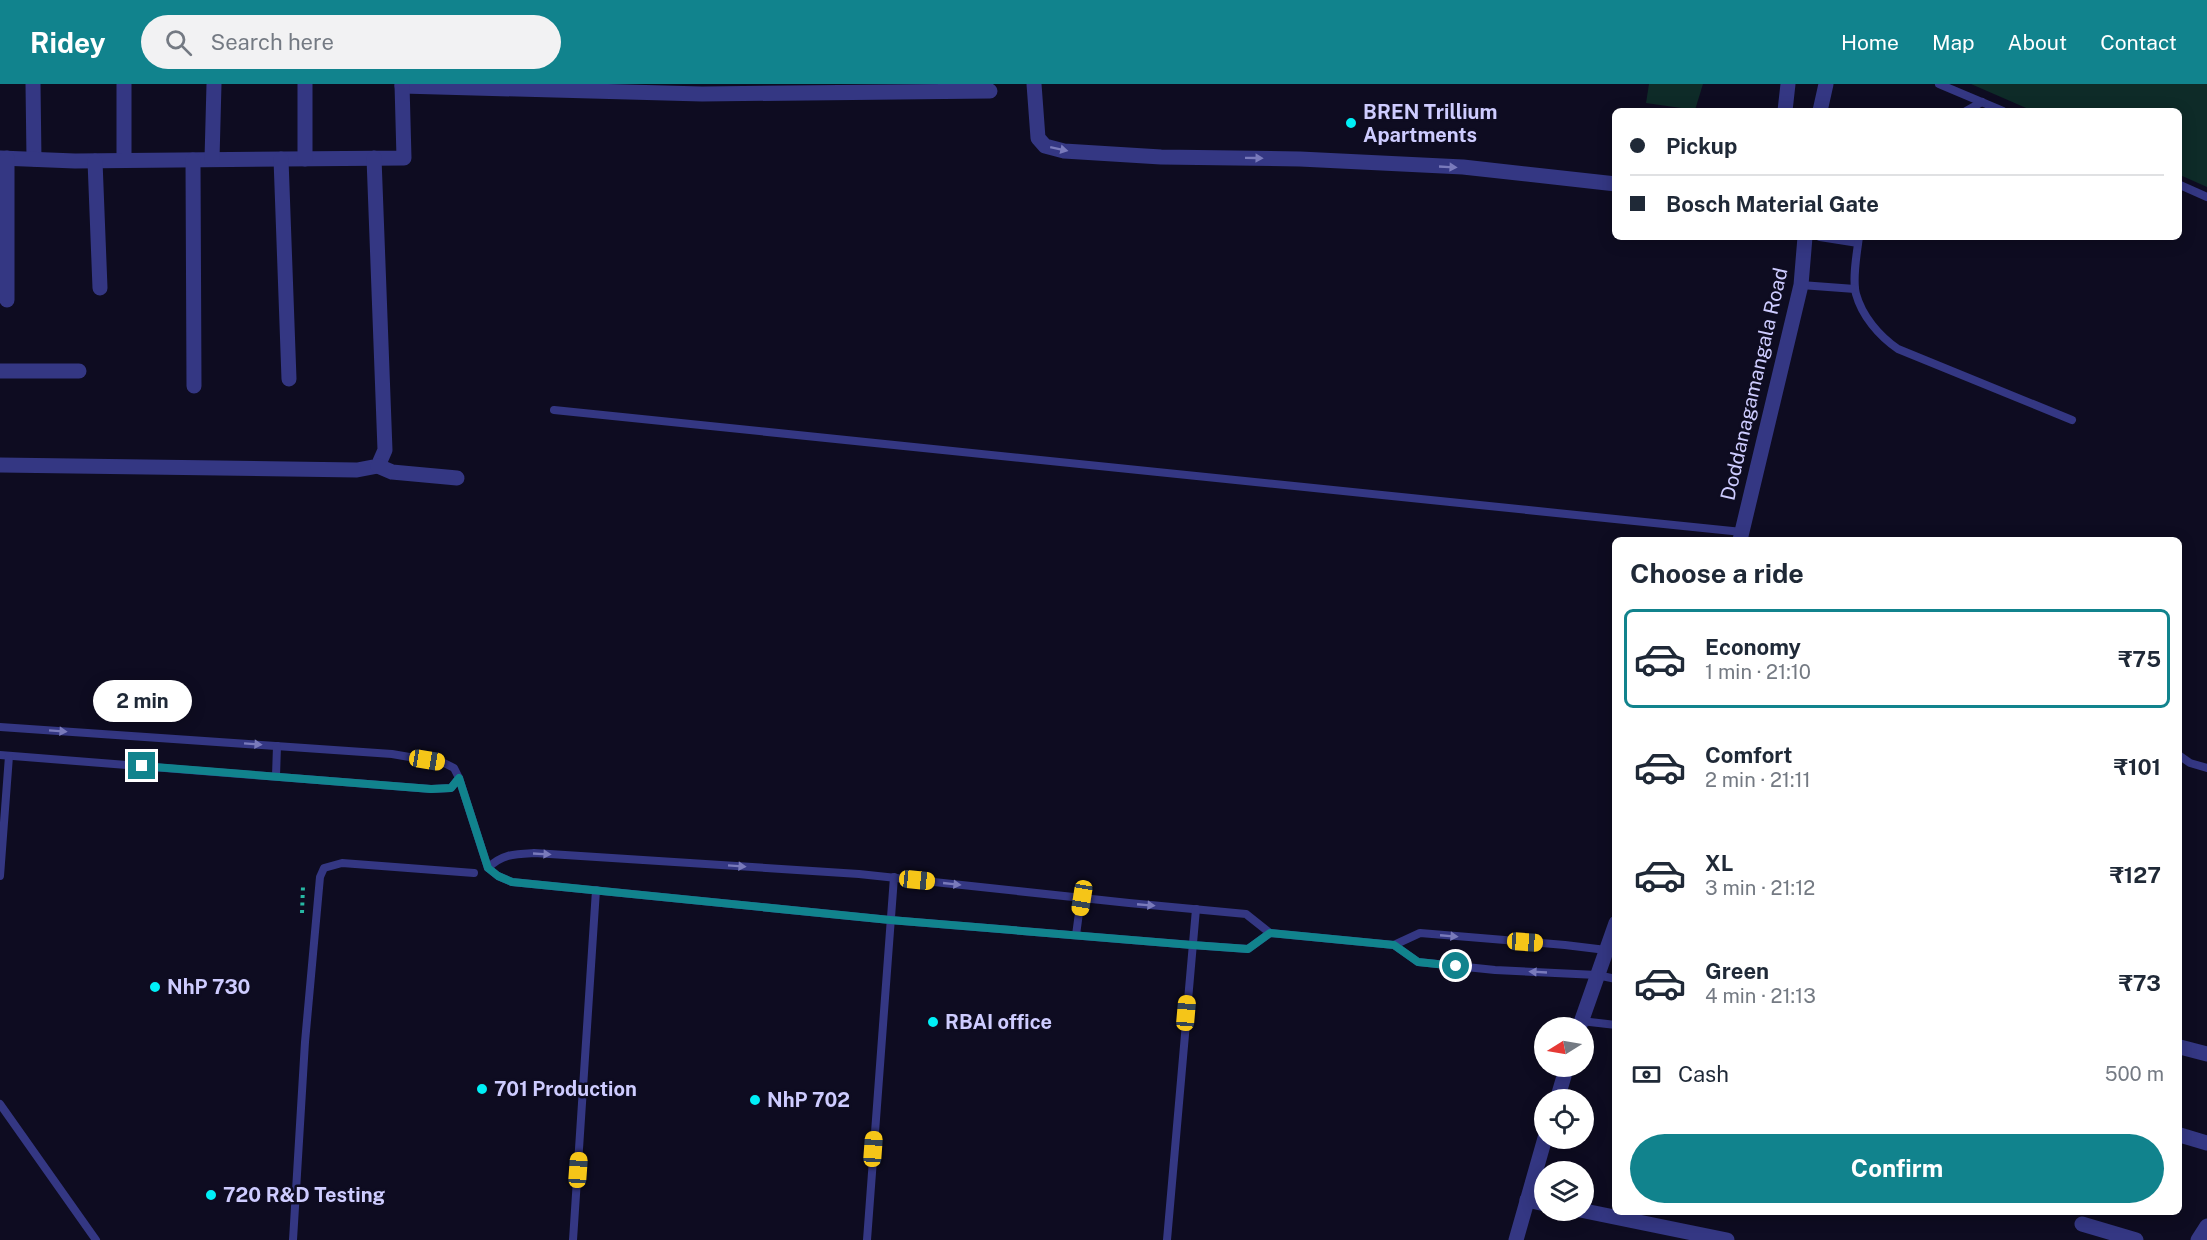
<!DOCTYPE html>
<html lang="en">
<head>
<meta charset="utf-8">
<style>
	body { margin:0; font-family:"Public Sans",sans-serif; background:#f2f2f3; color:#1f2937; height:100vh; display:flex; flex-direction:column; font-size:22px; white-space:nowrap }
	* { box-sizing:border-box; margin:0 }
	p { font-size:20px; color:#747a83 }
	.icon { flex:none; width:33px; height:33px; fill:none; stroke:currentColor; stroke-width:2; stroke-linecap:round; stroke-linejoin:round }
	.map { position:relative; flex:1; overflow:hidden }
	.drawer { position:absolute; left:1612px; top:453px; width:570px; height:678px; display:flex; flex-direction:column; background:#fff; border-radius:9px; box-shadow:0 3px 15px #0003 }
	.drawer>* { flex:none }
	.top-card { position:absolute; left:1612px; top:24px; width:570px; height:132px; border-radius:9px; box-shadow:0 3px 15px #0003; display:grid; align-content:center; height:132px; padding:0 18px; background:#fff }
	.needle { width:39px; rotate:259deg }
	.fabs { position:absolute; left:1534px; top:933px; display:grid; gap:12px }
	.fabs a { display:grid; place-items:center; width:60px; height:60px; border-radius:50%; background:#fff; box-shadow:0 3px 15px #0003; font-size:30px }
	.end { position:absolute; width:27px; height:27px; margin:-14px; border:8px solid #11838d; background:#fff; box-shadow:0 0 0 3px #fff }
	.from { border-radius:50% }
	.bubble { position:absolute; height:42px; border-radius:21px; background:#fff; box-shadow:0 3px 15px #0003; font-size:20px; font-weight:700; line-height:42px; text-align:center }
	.car { position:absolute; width:18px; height:36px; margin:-18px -9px; border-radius:8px; box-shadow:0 0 4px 2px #0007; background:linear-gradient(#f5c518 24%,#345 0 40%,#f5c518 0 76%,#345 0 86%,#f5c518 0) }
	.top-card b { display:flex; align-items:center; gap:21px; height:57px; font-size:22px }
	.top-card b+b { border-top:2px solid #e0e1e3 }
	.top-card i { width:15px; height:15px; background:#1f2937 }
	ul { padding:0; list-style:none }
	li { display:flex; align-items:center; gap:18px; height:99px; margin:0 12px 9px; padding:0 6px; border:3px solid transparent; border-radius:9px }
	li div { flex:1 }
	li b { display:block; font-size:22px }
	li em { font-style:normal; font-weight:700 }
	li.active { border-color:#11838d }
	li>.icon { width:54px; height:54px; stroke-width:1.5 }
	h2 { padding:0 18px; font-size:27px; line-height:72px }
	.pay { display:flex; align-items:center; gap:15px; height:66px; padding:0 18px; font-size:22px }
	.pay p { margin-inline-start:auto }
	.action { display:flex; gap:12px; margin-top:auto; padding:12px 18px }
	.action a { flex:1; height:69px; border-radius:36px; background:#11838d; color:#fff; font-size:24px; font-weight:700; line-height:69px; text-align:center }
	header { display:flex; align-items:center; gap:36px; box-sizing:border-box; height:84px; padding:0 30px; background:#11838d; color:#fff }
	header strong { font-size:28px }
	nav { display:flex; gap:33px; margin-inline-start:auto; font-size:21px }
	.search { width:420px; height:54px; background:#f2f2f3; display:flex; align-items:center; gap:15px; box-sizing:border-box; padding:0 21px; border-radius:33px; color:#747a83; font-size:22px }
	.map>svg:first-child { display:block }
	.green { fill:#0e2b28 }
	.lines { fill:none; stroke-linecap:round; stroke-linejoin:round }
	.path { stroke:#27b8a4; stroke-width:4; stroke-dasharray:3 4.5; stroke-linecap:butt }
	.service { stroke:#343783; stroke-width:8 }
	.minor { stroke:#343783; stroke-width:15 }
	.tertiary { stroke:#343783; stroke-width:15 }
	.oneway { fill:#797abb }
	.route { stroke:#11838d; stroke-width:8 }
	.poi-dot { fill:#00f0f7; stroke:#0e0c21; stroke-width:2 }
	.labels { text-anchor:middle; stroke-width:5; stroke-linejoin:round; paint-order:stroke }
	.poi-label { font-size:20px; font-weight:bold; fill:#ceccff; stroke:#0e0c21; text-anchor:start }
	.street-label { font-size:20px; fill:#ceccff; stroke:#0e0c21 }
</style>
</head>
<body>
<header>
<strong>Ridey</strong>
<div class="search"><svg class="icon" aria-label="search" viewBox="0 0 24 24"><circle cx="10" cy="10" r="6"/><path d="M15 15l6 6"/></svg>Search here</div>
<nav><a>Home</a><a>Map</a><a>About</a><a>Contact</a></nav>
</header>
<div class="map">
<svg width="2207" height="1156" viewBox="0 0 2207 1156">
	<rect width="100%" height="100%" fill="#0e0c21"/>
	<g class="green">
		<polygon points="1649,0 1703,0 1695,26 1646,19"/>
		<polygon points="1971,0 2207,0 2207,103 2180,91 2180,27 2033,27"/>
	</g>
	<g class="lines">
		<polyline class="path" points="302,829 303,802"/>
		<g class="service">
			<polyline points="1939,0 2003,27"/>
			<polyline points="1966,27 1982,18"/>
			<polyline points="2180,101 2207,113"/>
			<polyline points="1820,153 1858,159"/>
			<path d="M1859 153C1857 168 1852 195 1856 210 1862 232 1879 252 1898 265L2072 336"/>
			<polyline points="1801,201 1855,205"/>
			<polyline points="554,326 1742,448"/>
			<polyline points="0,643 392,670 444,679 454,684 459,694 488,784 498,792 512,798 890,836 1192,861 1248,865 1270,849"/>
			<polyline points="0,671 431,705 451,704 459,694"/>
			<polyline points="2180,672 2190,679 2207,684"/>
			<polyline points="276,692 277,662"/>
			<path d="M488 784C502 770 515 770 534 769L859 790 1129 819 1246 830 1270 849 1394 861 1418 878 1495 886 1597 891 1616 895"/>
			<polyline points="0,792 9,672"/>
			<polyline points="1076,851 1081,814"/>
			<polyline points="1394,861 1420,849 1565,861 1606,866"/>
			<polyline points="1581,937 1616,941"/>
			<polyline points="0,1020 96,1156"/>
			<polyline points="293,1156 305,958 320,793 324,784 342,779 474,789"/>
			<polyline points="573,1156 596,806"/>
			<polyline points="867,1156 894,793"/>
			<polyline points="1167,1156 1196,825"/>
		</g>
		<g class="minor">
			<polyline points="33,0 34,75"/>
			<polyline points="124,0 124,76"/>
			<polyline points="1034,0 1038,54 1045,62 1064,67 1161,73 1300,75 1463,83 1616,100"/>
			<polyline points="402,2 702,10 990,7"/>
			<polyline points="1785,27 1788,0"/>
			<polyline points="0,74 75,77 404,74 402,0"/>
			<polyline points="212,75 214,0"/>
			<polyline points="281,75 289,295"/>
			<polyline points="305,75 305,0"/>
			<polyline points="193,76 194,302"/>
			<polyline points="95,77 100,204"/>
			<polyline points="7,216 7,74"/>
			<polyline points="0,287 79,287"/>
			<polyline points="0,381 357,386 378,382 385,366 374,74"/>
			<polyline points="378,382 392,388 457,394"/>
			<polyline points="2180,963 2207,970"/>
			<polyline points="2180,1051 2207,1059"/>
			<polyline points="1527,1116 1545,1120"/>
			<polyline points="1580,1126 1727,1156"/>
			<polyline points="2082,1140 2136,1156"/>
			<polyline points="2198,1156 2207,1142"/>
		</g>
		<g class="tertiary">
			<polyline points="1820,27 1826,0"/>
			<polyline points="1740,456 1801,201 1805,153"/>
			<polyline points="1579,944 1616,839"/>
			<polyline points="1557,1016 1567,982"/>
			<polyline points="1516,1156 1545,1054"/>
		</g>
	</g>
	<defs><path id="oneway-solid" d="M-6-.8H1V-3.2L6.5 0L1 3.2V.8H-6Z" transform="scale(1.5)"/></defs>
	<g class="oneway">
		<use href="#oneway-solid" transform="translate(1059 65) rotate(12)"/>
		<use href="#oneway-solid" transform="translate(1254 74) rotate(1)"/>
		<use href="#oneway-solid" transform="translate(1448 83) rotate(3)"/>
		<use href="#oneway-solid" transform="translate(58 647) rotate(4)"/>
		<use href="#oneway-solid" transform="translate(253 660) rotate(4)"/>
		<use href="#oneway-solid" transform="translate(542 770) rotate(3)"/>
		<use href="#oneway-solid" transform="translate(737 782) rotate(4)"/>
		<use href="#oneway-solid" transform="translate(952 800) rotate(6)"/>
		<use href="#oneway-solid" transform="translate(1146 821) rotate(5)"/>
		<use href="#oneway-solid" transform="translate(1449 852) rotate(5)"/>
		<use href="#oneway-solid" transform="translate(1538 888) rotate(-177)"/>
	</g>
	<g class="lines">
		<polyline class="route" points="142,682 431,705 451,704 459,694 488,784 498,792 512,798 890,836 1192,861 1248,865 1270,849 1394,861 1418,878 1456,882"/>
	</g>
	<g class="poi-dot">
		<circle cx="1351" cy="39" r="6"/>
		<circle cx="155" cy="903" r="6"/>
		<circle cx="933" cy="938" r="6"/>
		<circle cx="482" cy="1005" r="6"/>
		<circle cx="755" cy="1016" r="6"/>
		<circle cx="211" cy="1111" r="6"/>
	</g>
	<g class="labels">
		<g class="poi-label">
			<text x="1363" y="35">BREN Trillium<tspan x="1363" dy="23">Apartments</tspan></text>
			<text x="167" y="910">NhP 730</text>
			<text x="945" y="945">RBAI office</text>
			<text x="494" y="1012">701 Production</text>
			<text x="767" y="1023">NhP 702</text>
			<text x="223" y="1118">720 R&amp;D Testing</text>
		</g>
		<g class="street-label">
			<text transform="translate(1754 300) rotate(-77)" y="7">Doddanagamangala Road</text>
		</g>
	</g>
</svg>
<div class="fabs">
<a><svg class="needle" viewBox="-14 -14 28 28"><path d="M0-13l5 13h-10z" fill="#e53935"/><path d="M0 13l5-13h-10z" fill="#747a83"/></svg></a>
<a><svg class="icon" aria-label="locate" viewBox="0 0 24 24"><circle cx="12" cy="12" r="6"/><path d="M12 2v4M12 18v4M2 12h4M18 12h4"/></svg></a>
<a><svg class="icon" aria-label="layers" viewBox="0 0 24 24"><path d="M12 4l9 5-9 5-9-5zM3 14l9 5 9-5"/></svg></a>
</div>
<i class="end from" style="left:1456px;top:882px"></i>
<i class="end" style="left:142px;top:682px"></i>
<div class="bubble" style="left:93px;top:596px;width:99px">2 min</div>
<i class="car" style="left:427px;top:676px;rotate:99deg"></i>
<i class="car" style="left:917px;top:796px;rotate:96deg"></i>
<i class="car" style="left:1082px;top:814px;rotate:189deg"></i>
<i class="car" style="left:1525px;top:858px;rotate:94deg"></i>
<i class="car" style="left:1186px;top:929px;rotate:5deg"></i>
<i class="car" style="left:873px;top:1065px;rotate:4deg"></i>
<i class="car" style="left:578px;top:1086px;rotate:4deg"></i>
<div class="top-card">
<b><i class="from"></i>Pickup</b>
<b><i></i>Bosch Material Gate</b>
</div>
<section class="drawer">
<h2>Choose a ride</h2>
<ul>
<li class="active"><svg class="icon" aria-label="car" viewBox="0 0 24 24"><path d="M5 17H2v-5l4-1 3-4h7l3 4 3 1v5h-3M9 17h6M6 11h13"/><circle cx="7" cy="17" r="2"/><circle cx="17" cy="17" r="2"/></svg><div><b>Economy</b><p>1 min · 21:10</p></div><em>₹75</em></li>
<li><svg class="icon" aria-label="car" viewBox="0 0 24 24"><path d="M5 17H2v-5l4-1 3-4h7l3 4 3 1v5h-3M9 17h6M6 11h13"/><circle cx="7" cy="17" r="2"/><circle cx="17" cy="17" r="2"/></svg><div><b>Comfort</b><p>2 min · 21:11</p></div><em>₹101</em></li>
<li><svg class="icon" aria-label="car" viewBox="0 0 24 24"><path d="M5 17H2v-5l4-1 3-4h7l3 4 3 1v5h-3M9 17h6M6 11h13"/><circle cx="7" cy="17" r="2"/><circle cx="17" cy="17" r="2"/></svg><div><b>XL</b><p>3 min · 21:12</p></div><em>₹127</em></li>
<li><svg class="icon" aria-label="car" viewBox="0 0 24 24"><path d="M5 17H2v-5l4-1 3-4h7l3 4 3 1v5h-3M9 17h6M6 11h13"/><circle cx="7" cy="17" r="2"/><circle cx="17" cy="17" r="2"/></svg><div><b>Green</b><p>4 min · 21:13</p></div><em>₹73</em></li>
</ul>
<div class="pay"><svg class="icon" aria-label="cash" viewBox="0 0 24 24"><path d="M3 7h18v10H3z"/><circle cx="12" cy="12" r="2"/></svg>Cash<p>500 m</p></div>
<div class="action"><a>Confirm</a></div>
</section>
</div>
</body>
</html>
